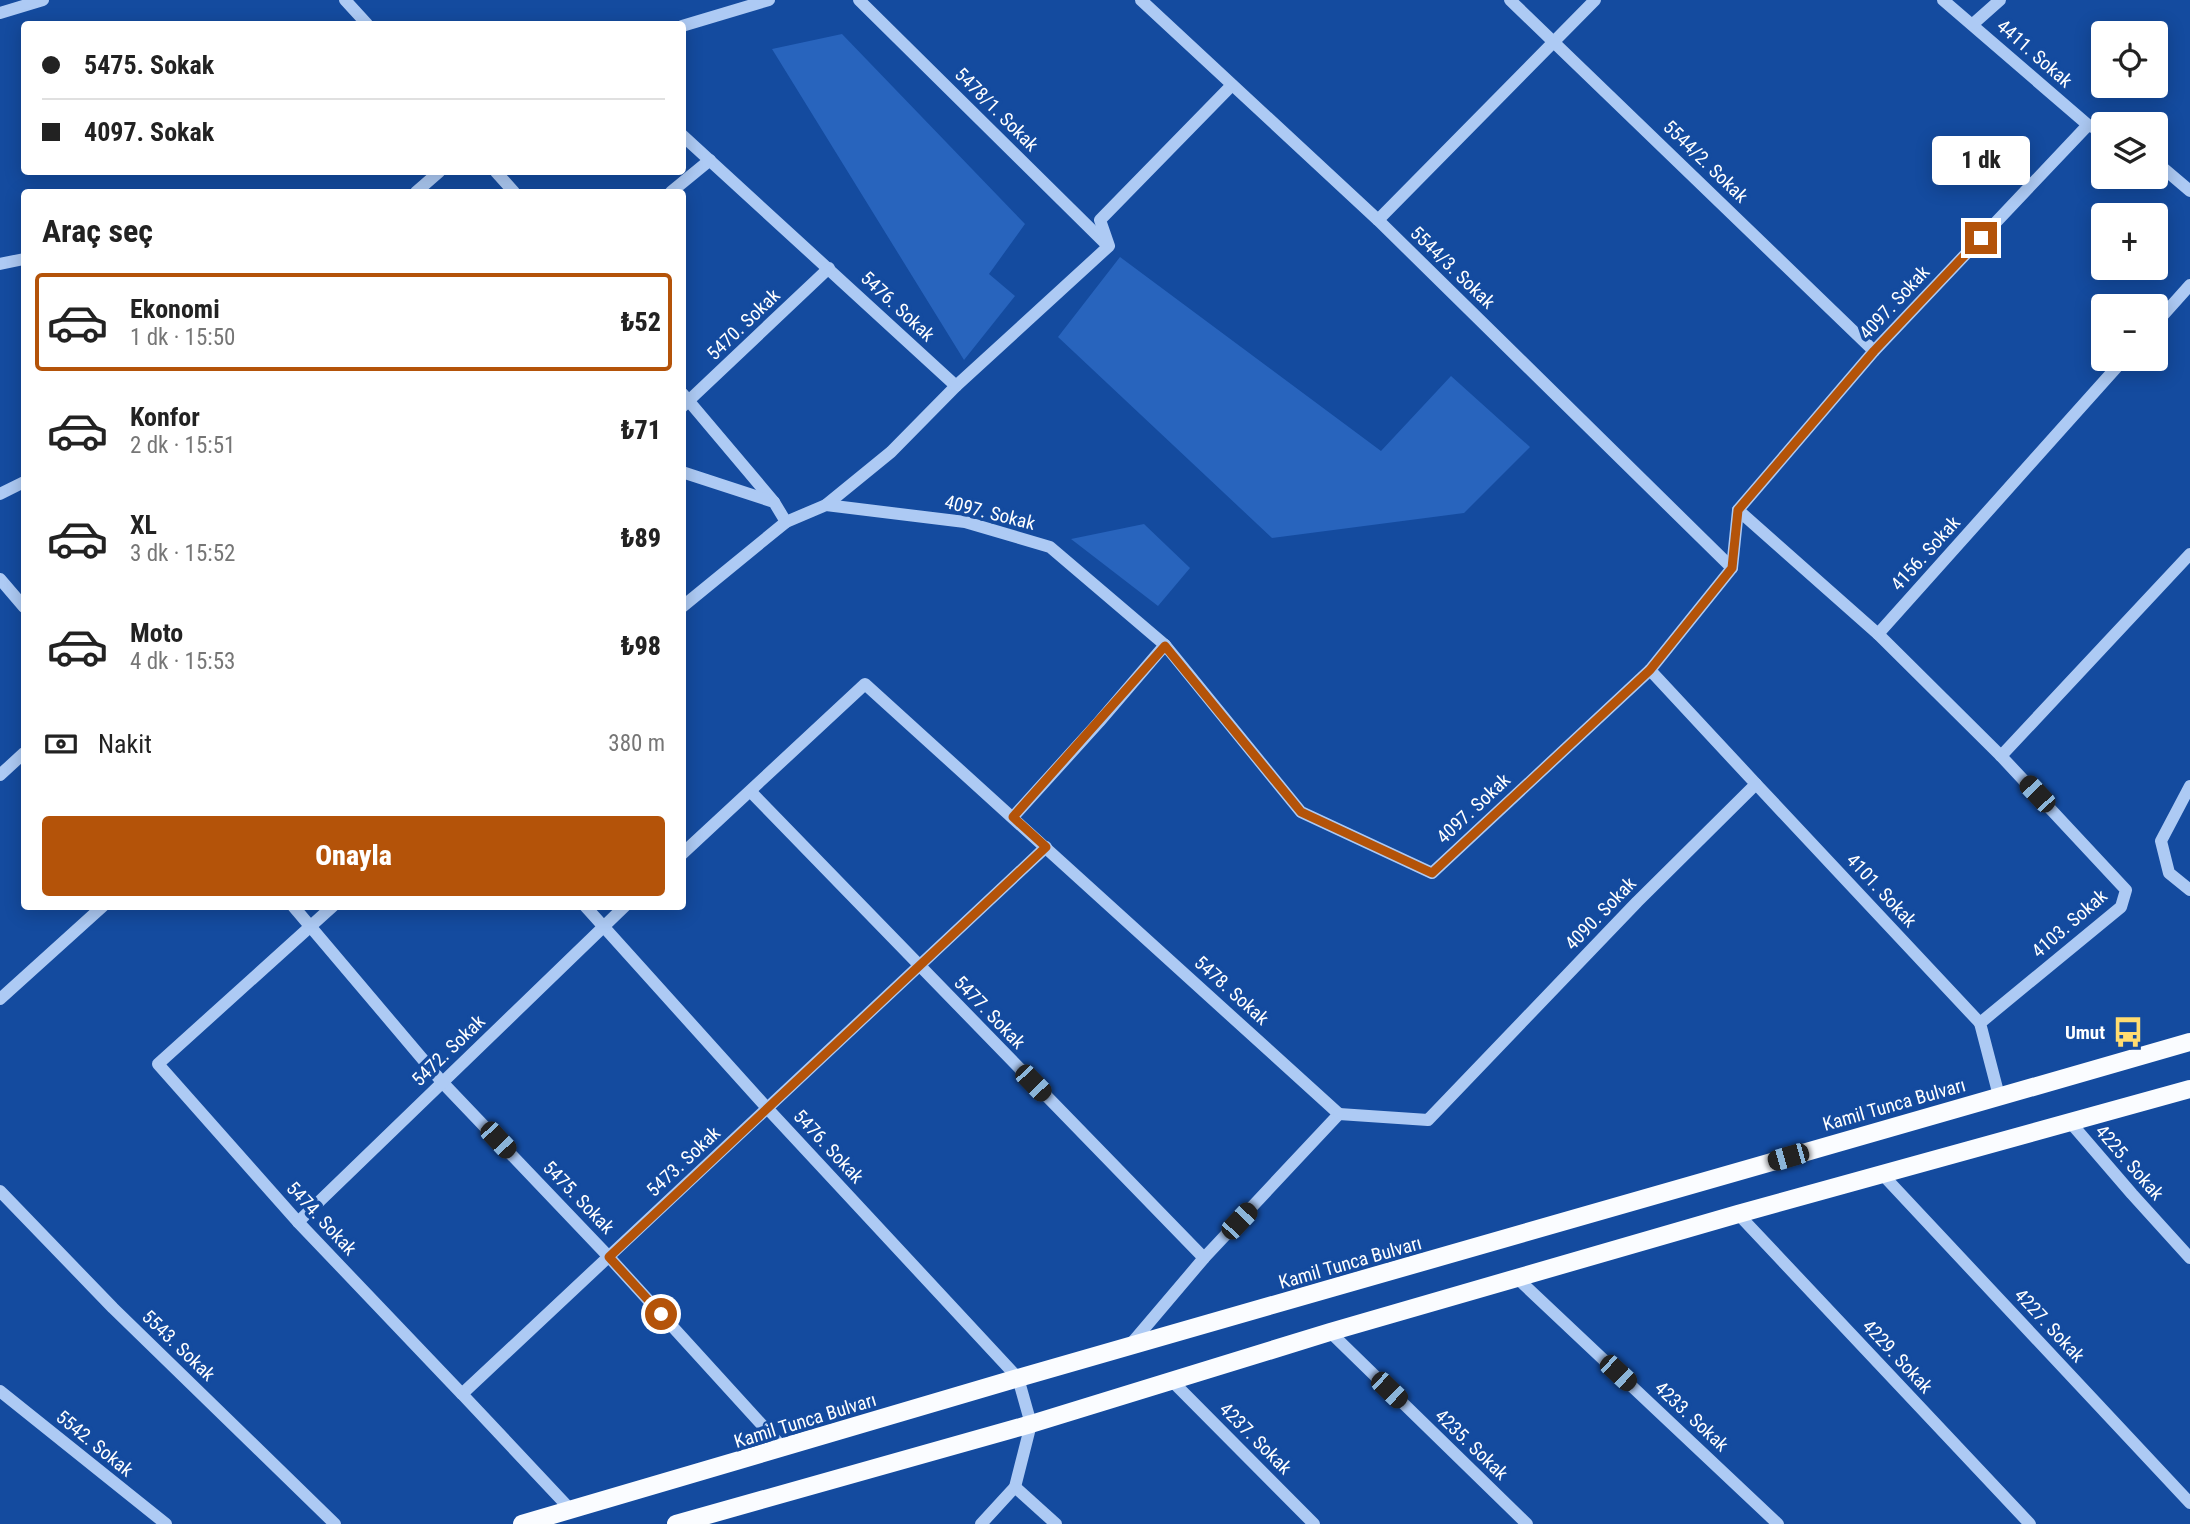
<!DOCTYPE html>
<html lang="tr">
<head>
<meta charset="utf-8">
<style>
	body { margin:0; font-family:"Roboto Condensed",sans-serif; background:#f6f6f6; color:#222; height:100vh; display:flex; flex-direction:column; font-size:26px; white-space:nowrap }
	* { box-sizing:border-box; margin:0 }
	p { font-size:23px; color:#767676 }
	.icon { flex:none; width:38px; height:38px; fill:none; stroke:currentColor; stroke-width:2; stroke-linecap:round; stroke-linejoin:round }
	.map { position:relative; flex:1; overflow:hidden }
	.sheet { position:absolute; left:21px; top:189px; width:665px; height:721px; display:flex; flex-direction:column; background:#fff; border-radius:7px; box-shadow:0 4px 18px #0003 }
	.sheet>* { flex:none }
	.hud { position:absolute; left:21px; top:21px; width:665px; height:154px; border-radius:7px; box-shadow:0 4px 18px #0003; display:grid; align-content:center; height:154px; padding:0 21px; background:#fff }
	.tools { position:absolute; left:2091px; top:21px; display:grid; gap:14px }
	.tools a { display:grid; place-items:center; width:77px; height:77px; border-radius:7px; background:#fff; box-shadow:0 4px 18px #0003; font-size:35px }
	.end { position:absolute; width:32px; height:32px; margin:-16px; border:9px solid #b45309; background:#fff; box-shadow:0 0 0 4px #fff }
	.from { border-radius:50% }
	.bubble { position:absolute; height:49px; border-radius:7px; background:#fff; box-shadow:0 4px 18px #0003; font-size:23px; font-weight:800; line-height:49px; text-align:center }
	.car { position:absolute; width:21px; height:42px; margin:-21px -10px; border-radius:9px; box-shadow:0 0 5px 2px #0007; background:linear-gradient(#222 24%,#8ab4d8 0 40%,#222 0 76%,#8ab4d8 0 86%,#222 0) }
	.hud b { display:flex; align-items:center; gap:24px; height:66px; font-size:26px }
	.hud b+b { border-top:2px solid #e0e0e0 }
	.hud i { width:18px; height:18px; background:#222 }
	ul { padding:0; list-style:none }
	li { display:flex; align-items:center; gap:21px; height:98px; margin:0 14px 10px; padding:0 7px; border:4px solid transparent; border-radius:7px }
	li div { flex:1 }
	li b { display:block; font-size:26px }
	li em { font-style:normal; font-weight:800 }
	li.active { border-color:#b45309 }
	li>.icon { width:63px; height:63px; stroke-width:1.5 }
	h2 { padding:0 21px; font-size:32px; line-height:84px }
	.pay { display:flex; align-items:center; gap:18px; height:77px; padding:0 21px; font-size:26px }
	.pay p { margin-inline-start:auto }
	.primary-button { display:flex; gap:14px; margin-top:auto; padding:14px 21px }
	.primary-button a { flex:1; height:80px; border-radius:7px; background:#b45309; color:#fff; font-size:28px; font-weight:800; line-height:80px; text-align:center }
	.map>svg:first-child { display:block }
	.green { fill:#2864bd }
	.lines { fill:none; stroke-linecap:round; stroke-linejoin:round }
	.minor { stroke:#adcaf4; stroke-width:12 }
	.major { stroke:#fafcff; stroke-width:18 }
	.route { stroke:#b45309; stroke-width:9 }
	.labels { text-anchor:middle; stroke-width:7; stroke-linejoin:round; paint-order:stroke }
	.street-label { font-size:19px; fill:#fff; stroke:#144b9f }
	.poi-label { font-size:19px; font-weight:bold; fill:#fff; stroke:#144b9f; text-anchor:end }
</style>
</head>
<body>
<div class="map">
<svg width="2190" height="1524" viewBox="0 0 2190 1524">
	<rect width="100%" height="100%" fill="#144b9f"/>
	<g class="green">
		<polygon points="842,34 1025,224 989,274 1015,296 964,360 772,49"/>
		<polygon points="1120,257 1381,451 1451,376 1530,447 1464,513 1272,538 1058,337"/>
		<polygon points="1144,524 1190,568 1158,606 1071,539"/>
	</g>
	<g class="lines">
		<g class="minor">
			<polyline points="345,0 367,24"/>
			<polyline points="859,0 1105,243"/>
			<polyline points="1141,0 1378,220 1732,568"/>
			<polyline points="1510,0 1874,351"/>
			<polyline points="1943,0 2088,125 2104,132"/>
			<polyline points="0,13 43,0"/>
			<polyline points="1973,24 2000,0"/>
			<polyline points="682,26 769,0"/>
			<polyline points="682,135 956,386 891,452 826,505"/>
			<polyline points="2156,162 2190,191"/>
			<polyline points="496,172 514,192"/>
			<polyline points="416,192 439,172"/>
			<polyline points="671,192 710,160"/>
			<polyline points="1378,220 1595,0"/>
			<polyline points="0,264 24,259"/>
			<polyline points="2156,323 2190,285"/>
			<polyline points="956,386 1109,246 1100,220 1232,85"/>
			<polyline points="682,393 774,502"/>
			<polyline points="682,407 829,268"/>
			<polyline points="682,472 774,502 786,522 826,505 965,522 1050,547 1165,645 1301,812 1432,873 1650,670 1732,568 1738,510 1874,351 2088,125"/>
			<polyline points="0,494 24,482"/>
			<polyline points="1738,510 1878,634 2124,359"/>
			<polyline points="0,579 24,607"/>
			<polyline points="682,607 786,522"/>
			<polyline points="1878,634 2001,756 2126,890 2121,907 1980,1023 1999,1096"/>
			<polyline points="2001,756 2190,554"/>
			<polyline points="0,775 24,753"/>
			<polyline points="1756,784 1980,1023"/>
			<polyline points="2190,786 2161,841 2169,873 2190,890"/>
			<polyline points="751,792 1204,1258"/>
			<polyline points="1013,817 1099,722 1165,645"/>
			<polyline points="682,854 865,684 1339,1114 1204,1258 1131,1344"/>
			<polyline points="293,906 442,1082 609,1257 784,1449"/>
			<polyline points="333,906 158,1064 298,1222 462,1394"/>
			<polyline points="585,906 767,1108 1018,1378 1031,1424 1015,1487 981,1524"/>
			<polyline points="0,999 103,906"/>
			<polyline points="1339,1114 1428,1120 1637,902 1756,784 1650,670"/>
			<polyline points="2070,1122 2132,1194 2190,1258"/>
			<polyline points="1882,1174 2190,1503"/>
			<polyline points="0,1191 113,1308 335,1524"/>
			<polyline points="1738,1214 2030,1524"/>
			<polyline points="298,1222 625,906"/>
			<polyline points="1518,1279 1778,1524"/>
			<polyline points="1330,1332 1527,1524"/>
			<polyline points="1171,1380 1314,1524"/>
			<polyline points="0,1391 166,1524"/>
			<polyline points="1015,1487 1056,1524"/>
			<polyline points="571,1510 462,1394 1046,847"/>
		</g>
		<g class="major">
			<polyline points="522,1524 1018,1378 2190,1042"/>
			<polyline points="676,1524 1031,1424 1330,1332 1738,1214 2190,1089"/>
		</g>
	</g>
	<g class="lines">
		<polyline class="route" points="661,1314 609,1257 1046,847 1013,817 1165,646 1301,812 1432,873 1650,670 1732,568 1738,510 1874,351 1981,238"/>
	</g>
	<defs>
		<symbol id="bus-bare" viewBox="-9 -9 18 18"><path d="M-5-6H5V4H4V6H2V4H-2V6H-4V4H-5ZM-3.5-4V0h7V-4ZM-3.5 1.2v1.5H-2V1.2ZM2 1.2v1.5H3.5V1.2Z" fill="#ffdc70" stroke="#144b9f" stroke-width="2.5" paint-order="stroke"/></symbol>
	</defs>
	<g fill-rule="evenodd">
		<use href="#bus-bare" x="2106" y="1010" width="44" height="44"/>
	</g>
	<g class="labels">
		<g class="street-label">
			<text transform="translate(2035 53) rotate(41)" y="7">4411. Sokak</text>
			<text transform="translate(997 109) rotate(45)" y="7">5478/1. Sokak</text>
			<text transform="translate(1706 161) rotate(44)" y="7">5544/2. Sokak</text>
			<text transform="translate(1453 267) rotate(44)" y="7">5544/3. Sokak</text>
			<text transform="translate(1894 302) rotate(-47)" y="7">4097. Sokak</text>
			<text transform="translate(898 306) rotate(43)" y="7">5476. Sokak</text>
			<text transform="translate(743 324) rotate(-44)" y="7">5470. Sokak</text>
			<text transform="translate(990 512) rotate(14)" y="7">4097. Sokak</text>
			<text transform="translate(1925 553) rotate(-48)" y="7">4156. Sokak</text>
			<text transform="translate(1473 808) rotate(-43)" y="7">4097. Sokak</text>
			<text transform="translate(1882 890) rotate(47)" y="7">4101. Sokak</text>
			<text transform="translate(1600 913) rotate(-46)" y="7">4090. Sokak</text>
			<text transform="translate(2069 923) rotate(-41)" y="7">4103. Sokak</text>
			<text transform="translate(1232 990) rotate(42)" y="7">5478. Sokak</text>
			<text transform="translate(990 1012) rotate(46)" y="7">5477. Sokak</text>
			<text transform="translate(448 1050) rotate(-44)" y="7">5472. Sokak</text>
			<text transform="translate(1894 1104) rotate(-16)" y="7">Kamil Tunca Bulvarı</text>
			<text transform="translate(829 1146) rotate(47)" y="7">5476. Sokak</text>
			<text transform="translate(683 1161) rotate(-43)" y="7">5473. Sokak</text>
			<text transform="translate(2130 1162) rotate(49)" y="7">4225. Sokak</text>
			<text transform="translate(579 1197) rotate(46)" y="7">5475. Sokak</text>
			<text transform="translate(322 1218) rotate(47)" y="7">5474. Sokak</text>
			<text transform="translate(1350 1262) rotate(-16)" y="7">Kamil Tunca Bulvarı</text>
			<text transform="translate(2050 1325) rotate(47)" y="7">4227. Sokak</text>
			<text transform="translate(179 1345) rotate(44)" y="7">5543. Sokak</text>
			<text transform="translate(1898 1356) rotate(47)" y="7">4229. Sokak</text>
			<text transform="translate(1692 1416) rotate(43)" y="7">4233. Sokak</text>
			<text transform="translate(805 1420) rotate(-17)" y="7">Kamil Tunca Bulvarı</text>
			<text transform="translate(1256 1438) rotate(45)" y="7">4237. Sokak</text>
			<text transform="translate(95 1443) rotate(39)" y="7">5542. Sokak</text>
			<text transform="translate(1472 1444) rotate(44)" y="7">4235. Sokak</text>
		</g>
		<g class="poi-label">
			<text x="2105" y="1039">Umut</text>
		</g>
	</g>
</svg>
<div class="tools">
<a><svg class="icon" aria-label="locate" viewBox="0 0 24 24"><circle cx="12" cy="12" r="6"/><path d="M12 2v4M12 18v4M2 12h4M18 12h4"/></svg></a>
<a><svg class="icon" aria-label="layers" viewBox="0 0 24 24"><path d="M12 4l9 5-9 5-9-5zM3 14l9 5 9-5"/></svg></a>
<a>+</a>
<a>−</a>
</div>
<i class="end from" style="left:661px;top:1314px"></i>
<i class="end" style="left:1981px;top:238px"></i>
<div class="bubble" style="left:1932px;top:136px;width:98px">1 dk</div>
<i class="car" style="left:2037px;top:794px;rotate:317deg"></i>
<i class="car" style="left:1033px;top:1083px;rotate:136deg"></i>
<i class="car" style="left:498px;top:1140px;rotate:137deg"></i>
<i class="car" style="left:1788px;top:1157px;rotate:254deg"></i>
<i class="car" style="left:1239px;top:1221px;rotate:43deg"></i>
<i class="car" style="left:1618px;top:1373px;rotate:133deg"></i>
<i class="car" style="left:1389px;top:1390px;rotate:134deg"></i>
<div class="hud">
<b><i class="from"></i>5475. Sokak</b>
<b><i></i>4097. Sokak</b>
</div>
<section class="sheet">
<h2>Araç seç</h2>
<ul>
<li class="active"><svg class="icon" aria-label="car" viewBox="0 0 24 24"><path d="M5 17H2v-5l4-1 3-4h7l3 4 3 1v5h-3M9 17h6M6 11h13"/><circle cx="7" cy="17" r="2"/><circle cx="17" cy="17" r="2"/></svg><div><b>Ekonomi</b><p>1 dk · 15:50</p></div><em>₺52</em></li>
<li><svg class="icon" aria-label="car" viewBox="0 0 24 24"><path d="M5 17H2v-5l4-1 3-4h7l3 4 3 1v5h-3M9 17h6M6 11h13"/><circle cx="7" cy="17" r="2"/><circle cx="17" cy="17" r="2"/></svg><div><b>Konfor</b><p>2 dk · 15:51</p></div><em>₺71</em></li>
<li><svg class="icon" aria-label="car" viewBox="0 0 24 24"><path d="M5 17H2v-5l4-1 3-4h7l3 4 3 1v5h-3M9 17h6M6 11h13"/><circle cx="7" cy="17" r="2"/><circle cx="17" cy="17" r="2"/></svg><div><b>XL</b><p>3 dk · 15:52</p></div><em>₺89</em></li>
<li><svg class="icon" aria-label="car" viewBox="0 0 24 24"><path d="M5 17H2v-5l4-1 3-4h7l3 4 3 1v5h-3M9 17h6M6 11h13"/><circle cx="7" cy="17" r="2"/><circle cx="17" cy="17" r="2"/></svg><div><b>Moto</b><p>4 dk · 15:53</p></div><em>₺98</em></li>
</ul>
<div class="pay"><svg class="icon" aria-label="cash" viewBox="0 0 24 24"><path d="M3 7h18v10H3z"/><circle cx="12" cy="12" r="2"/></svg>Nakit<p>380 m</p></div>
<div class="primary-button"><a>Onayla</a></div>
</section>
</div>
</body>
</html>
